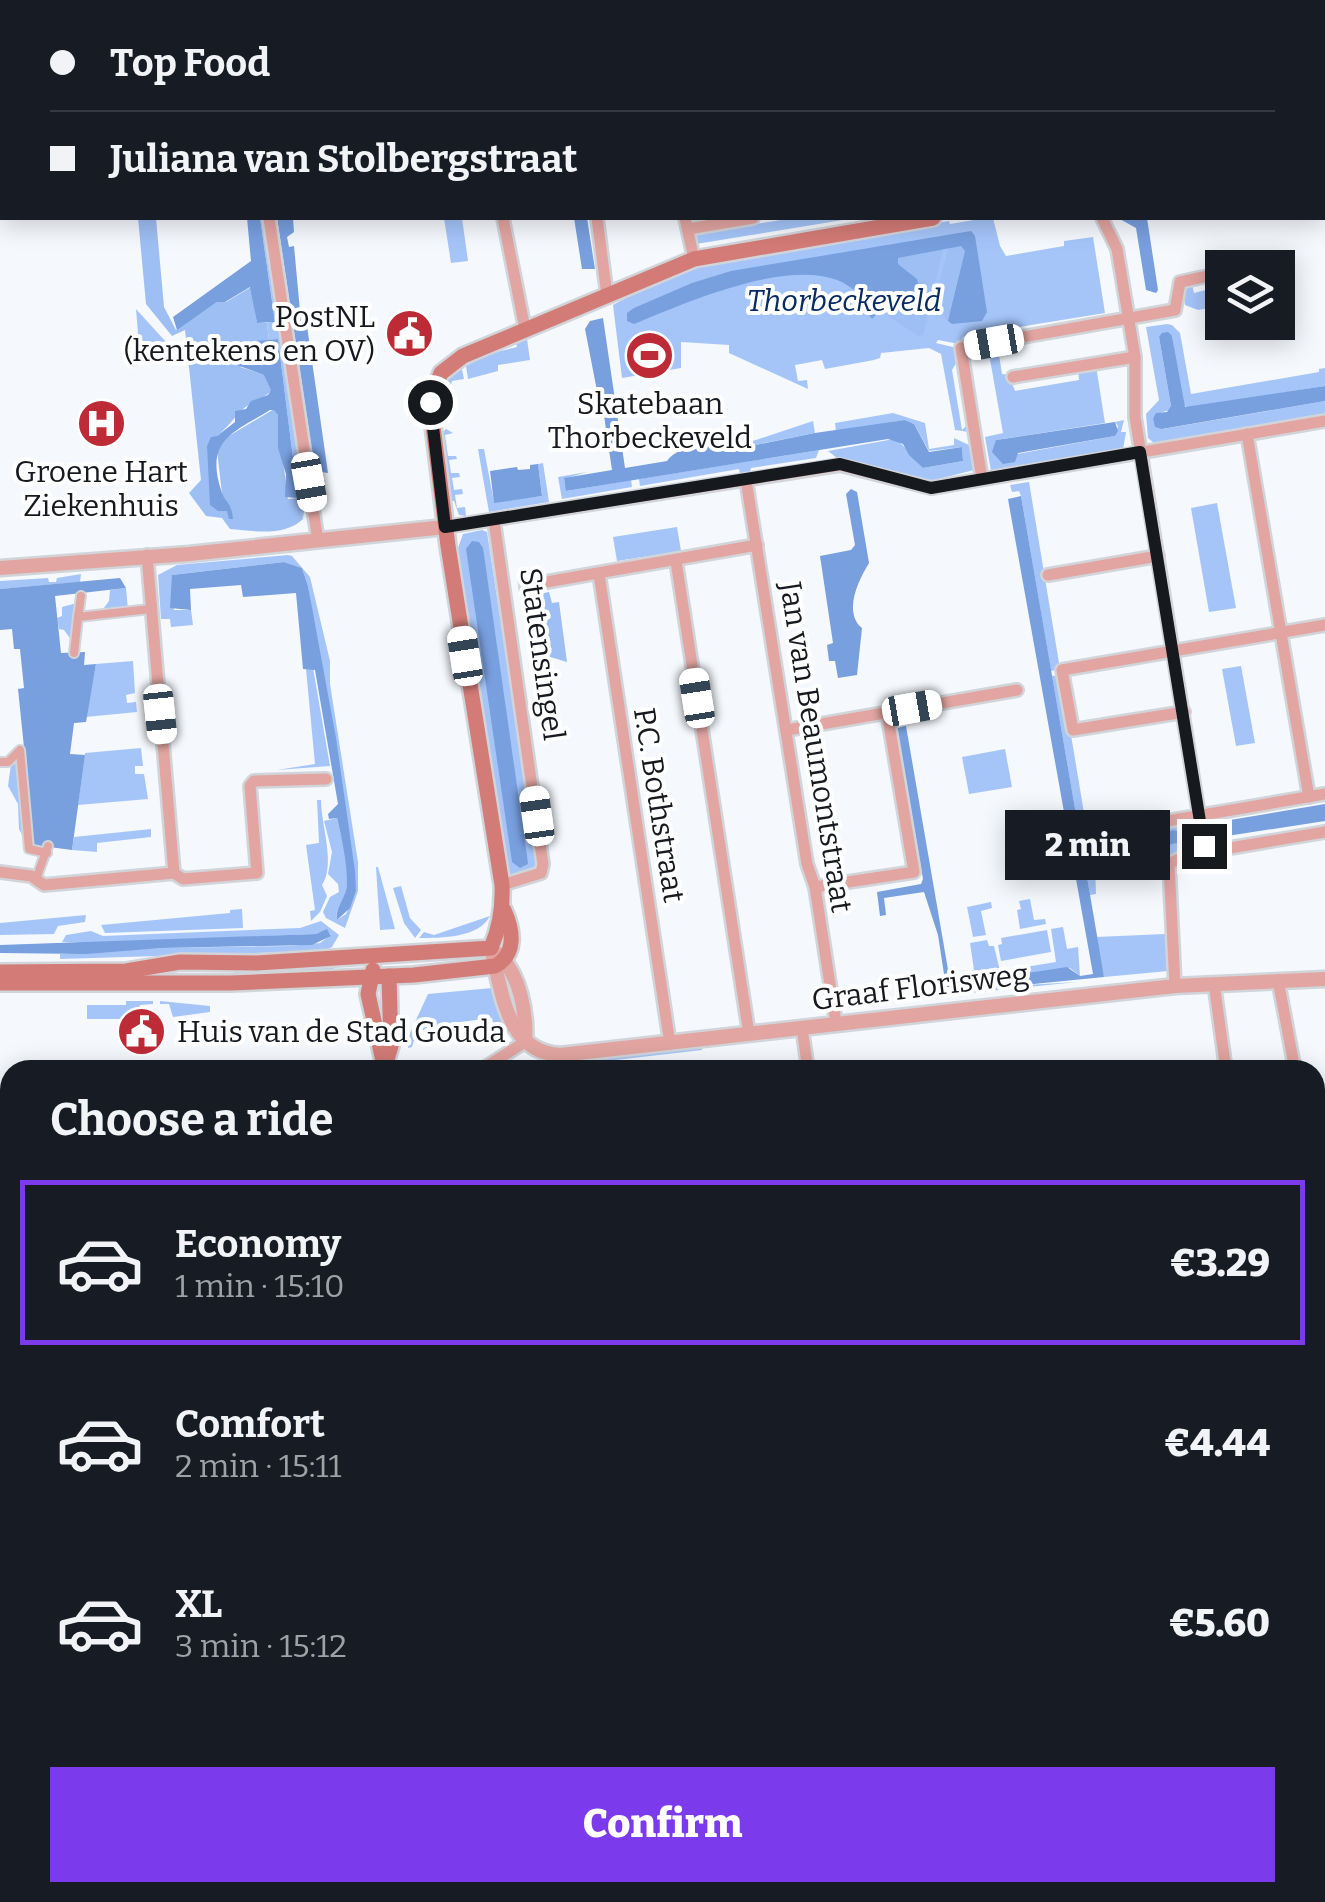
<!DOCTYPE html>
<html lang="en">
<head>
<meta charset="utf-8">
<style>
	body { margin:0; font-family:Bitter,serif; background:#242831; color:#f1f3f6; height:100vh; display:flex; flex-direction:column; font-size:38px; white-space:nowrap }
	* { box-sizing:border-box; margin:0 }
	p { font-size:32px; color:#9ea1a6 }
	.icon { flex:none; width:55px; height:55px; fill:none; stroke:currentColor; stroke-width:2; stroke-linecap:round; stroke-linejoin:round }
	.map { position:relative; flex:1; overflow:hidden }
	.details { position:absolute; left:0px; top:1060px; width:1325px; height:842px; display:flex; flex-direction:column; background:#171b24; border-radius:30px 30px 0 0; box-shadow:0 5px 25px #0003 }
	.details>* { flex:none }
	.banner { position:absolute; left:0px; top:0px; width:1325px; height:220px; box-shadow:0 5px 25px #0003; display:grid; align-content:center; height:220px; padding:0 50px; background:#171b24 }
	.controls { position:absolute; left:1205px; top:250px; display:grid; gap:20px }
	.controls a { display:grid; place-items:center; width:90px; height:90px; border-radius:0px; background:#171b24; box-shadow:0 5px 25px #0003; font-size:50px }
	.end { position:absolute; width:45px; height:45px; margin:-22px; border:12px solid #16191e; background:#fff; box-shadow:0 0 0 5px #fff }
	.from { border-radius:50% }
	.bubble { position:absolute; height:70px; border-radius:0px; background:#171b24; box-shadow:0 5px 25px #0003; font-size:32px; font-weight:800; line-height:70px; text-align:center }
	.car { position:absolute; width:30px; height:60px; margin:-30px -15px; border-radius:12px; box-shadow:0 0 8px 2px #0007; background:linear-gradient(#fff 24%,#345 0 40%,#fff 0 76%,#345 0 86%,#fff 0) }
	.banner b { display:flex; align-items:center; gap:35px; height:95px; font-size:38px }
	.banner b+b { border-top:2px solid #363941 }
	.banner i { width:25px; height:25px; background:#f1f3f6 }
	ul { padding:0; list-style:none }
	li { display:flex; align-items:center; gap:30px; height:165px; margin:0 20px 15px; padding:0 30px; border:5px solid transparent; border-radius:0px }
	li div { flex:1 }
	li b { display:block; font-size:38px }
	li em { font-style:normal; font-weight:800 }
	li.current { border-color:#7c3aed }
	li>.icon { width:90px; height:90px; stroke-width:1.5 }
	h2 { padding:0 50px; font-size:45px; line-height:120px }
	.action { display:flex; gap:20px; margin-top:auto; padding:20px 50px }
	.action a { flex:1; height:115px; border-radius:0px; background:#7c3aed; color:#fff; font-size:40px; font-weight:800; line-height:115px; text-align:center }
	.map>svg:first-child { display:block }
	.green { fill:#a5c5f9 }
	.forest { fill:#9ebff3 }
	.water { fill:#789fde }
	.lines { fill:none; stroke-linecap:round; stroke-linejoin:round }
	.minor-tunnel { stroke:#d4d7dc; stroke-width:11; stroke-dasharray:11 5.5; stroke-linecap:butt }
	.pedestrian-casing { stroke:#d1d4d9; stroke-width:12 }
	.minor-casing { stroke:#d1d4d9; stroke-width:16 }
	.tertiary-casing { stroke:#d1d4d9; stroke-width:19 }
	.secondary-casing { stroke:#d1d4d9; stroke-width:20 }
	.pedestrian { stroke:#e2a5a1; stroke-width:8 }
	.minor { stroke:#e2a5a1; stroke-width:11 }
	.tertiary { stroke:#e2a5a1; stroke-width:14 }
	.secondary { stroke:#d37b77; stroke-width:15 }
	.rail-casing { stroke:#85888d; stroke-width:8 }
	.rail { stroke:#fff; stroke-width:4; stroke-dasharray:11; stroke-linecap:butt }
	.route { stroke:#16191e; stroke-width:12 }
	.labels { text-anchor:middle; stroke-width:8; stroke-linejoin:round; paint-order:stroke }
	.park-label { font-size:30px; font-style:italic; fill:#072b62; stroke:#fff }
	.poi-label { font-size:30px; fill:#16191e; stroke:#fff }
	.street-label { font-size:30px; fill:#16191e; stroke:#fff }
</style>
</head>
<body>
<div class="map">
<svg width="1325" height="1902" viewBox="0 0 1325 1902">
	<rect width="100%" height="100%" fill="#f5f8fd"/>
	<g class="green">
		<polygon points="260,218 264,218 306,493 303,519 298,498 278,339 269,340 267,323 275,321"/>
		<polygon points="444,218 462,218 468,261 451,263"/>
		<polygon points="794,218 855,218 696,244 694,234"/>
		<polygon points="986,218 993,218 1000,246 1006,256 1064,246 1064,241 1093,237 1105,313 964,336 959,344 938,340 936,343 957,348 958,360 952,370 962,430 970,422 969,432 955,430 941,354 929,348 881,353 880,358 874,360 825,369 822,360 795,365 798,381 807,380 808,389 729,353 729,345 681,342 681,368 622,378 613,305 667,276 710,261 949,221 950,224"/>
		<polygon points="1192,284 1194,293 1222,286 1222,306 1198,310 1185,305 1183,292"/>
		<polygon points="136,309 166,342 139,345"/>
		<polygon points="1167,324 1172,325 1180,333 1191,394 1319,372 1319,369 1325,368 1325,386 1188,408 1182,404 1172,336 1159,337 1171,406 1170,410 1156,414 1153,418 1163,429 1325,401 1325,414 1154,443 1148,438 1146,414 1159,400 1146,327"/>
		<polygon points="527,339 530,360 498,365 498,371 468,379 466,366 489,354 517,347 516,343"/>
		<polygon points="988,348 998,348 1002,374 1009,375 1015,391 1079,380 1078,370 1096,366 1105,423 996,440 1017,454 1115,436 1118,426 1115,422 1124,420 1121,432 1126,432 1123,449 991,471 985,437 1003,433"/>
		<path d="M461 365 464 379 452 381 449 393 444 390 441 393 449 402 440 403 441 412 450 411V417L439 419C435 394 442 382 461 365Z"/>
		<path d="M893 413 925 423 929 449 954 445V438L971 446 974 470 927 482 837 458 828 451 894 439C906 445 913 459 923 468L963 461 962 447 929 451 914 424 905 420 836 432 835 423Z"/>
		<polygon points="813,421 815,433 740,448 733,442 745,438 747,443"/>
		<polygon points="446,429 453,433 445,435 448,456 456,456 457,459 449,460 451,473 459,473 460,477 452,478 454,490 462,489 463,494 455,495 457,508 465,507 466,516 459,515 454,501 451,501 441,434"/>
		<polygon points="478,449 484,449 494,502 542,496 538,464 543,463 549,502 489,512"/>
		<polygon points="819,450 816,458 751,468 750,472 740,474 739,469 640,486 639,479"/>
		<polygon points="587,472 564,479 567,491 631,480 632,487 562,499 558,477"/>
		<polygon points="1029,482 1060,669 1051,671 1021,496 1019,491 1012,492 1010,485"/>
		<polygon points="1217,503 1236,608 1209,612 1191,508"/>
		<polygon points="677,527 681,551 617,561 613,537"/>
		<polygon points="482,530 487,532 538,865 527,871 527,875 514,877 504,868 458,548 463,534"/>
		<path d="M288 555 292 556 310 577 330 661V684L358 862V891L345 928 326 918 323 912 330 897 339 892 338 884 328 874 332 852 324 821 337 818C342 840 351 868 346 891 344 903 334 908 337 920L346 914 356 891 308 586 302 568 284 562 172 575 174 610H191L193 625 171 627 170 619H161L158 575 177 565Z"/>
		<polygon points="81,574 80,582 0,589 0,581 48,578 49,582 56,582 57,578"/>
		<polygon points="126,588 128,610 101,612 109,601 110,590"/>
		<polygon points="77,603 72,641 64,630 59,629 57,618 62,616 62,607"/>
		<polygon points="133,661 135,693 126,695 127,703 136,702 137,712 86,717 96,664"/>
		<polygon points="1241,666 1255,743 1236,746 1222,669"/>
		<polygon points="313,668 330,766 277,770 315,764 306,669"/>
		<polygon points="1061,675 1088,837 1191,819 1193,841 1160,863 1095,866 1096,894 1090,895 1084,858 1183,842 1186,837 1174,830 1081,843 1052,676"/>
		<polygon points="141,748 143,766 135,766 135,774 144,774 148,799 78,805 85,753"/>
		<polygon points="1005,749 1012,787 969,794 962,757"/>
		<polygon points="11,764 17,764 25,840 19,829 18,804 8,786"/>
		<path d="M317 800H321C321 826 336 864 322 885L327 896 320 912 311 921 310 911 315 910 306 845 319 843Z"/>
		<polygon points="151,829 151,837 97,843 97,852 72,850 74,837"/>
		<polygon points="376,867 378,867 395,929 380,930"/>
		<polygon points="401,886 410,918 421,930 415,938 404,923 393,888"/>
		<polygon points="1030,899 1034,920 1045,919 1046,924 1020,929 1017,910 1021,909 1019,901"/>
		<polygon points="991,902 992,908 981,911 986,935 973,937 967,907"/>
		<polygon points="242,909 243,928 105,933 101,925 230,913 230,910"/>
		<polygon points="86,915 85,922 58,926 54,934 0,935 0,923"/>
		<path d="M490 916C479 938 441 938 419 938L424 932 434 935Z"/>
		<polygon points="321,921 339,935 332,947 324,951 60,959 60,954 162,948 290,946 320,943 331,935 327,930 316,934 89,943 62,942 66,935 91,931 103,936 300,928"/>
		<polygon points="1063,927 1067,949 1078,947 1080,976 1070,968 970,988 1077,982 971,993 968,990 968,972 974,970 970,943 987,940 989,946 994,946 1000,971 1056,962 1051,929"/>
		<polygon points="1047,930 1051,952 1001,961 998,945 1002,944 1001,938"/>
		<polygon points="1165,934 1168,971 1104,977 1096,937"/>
		<polygon points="334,962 334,971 234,974 235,969"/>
		<polygon points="492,988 503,1027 494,1028 492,1018 460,1022 434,1030 417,1030 412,1047 408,1048 410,1033 428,994"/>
		<polygon points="126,1001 153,1001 153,1004 140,1005 136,1019 87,1019 87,1005 126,1005"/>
		<polygon points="160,1001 210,1006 210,1012 173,1017 169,1004 160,1004"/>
		<polygon points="702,1047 702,1050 598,1062 598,1058"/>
		<polygon points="0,1503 10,1515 8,1564 0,1556"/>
	</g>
	<g class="forest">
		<path d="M138 218H156L164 307 176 330 217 302H226L251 287 257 323H267L269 340 257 342V357L240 367 265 375 272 390C264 399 251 402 242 410 233 419 227 428 217 436L210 505 227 511 233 519 222 494 217 450 222 440 274 409 278 415V447L282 454 288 499 298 498 303 519C284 537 255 531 230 529L222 518 206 516 189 493 201 480 185 330 172 336 146 304Z"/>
		<polygon points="961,246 965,251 948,321 934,304 948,248"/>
		<polygon points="943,249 923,335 918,336 880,310 888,302 910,306 911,273 898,264 898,258"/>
		<polygon points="549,592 552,603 559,602 567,662 547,656 537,594"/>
	</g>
	<g class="water">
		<polygon points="247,218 260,218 275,322 257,323 250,287 225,302 217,302 177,330 173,317 251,261"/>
		<polygon points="277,218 293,218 294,232 287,237 289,247 294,246 301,322 307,326 328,473 315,471"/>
		<polygon points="574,218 587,218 595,269 582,269"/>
		<polygon points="1118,218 1147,218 1158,290 1156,293 1146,290 1136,228"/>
		<path d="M971 231 975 236 987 312 982 321 952 324 948 321 965 251 961 246 898 258V264L917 279 921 297 910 306 888 302 872 319 866 310 854 308 858 292C852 289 844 282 837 280 783 260 687 302 634 324L627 321V313L634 308 692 283 731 271Z"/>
		<path d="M603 318 625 468 667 461C682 441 712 450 734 442L741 448 815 433 905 420 914 424 929 452 962 447 963 461 923 468 909 455 903 444 888 439 566 491 564 478 612 470 602 402 599 401 585 329 590 321Z"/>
		<polygon points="1168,332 1172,336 1185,407 1325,386 1325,401 1162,429 1155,427 1153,418 1156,413 1167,412 1171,406 1159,337 1162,333"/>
		<path d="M278 339 298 498 285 497 286 474 278 448V415L274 410H270C233 433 205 440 221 490 225 504 231 500 233 519H229L227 511H218L210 505 207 446 211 437 217 436 235 422V411L246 409 251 401 268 395 271 390 264 375 234 364 236 354 242 351 256 357V341Z"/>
		<polygon points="1115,422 1118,431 1115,436 1018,453 1015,462 1003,464 992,452 996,440"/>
		<polygon points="538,464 542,496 494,503 490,471 517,467 518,470 530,469 530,465"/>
		<path d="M851 489 857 492 869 563C858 581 843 612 862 628L857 675 838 678 835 661H829L827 645 833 643 820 556 851 550 855 545 846 494Z"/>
		<polygon points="1021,496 1081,843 1174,830 1185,833 1186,837 1184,842 1084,859 1104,977 972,990 970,985 976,981 1067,967 1080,976 1093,974 1008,499"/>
		<polygon points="472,541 479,542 483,548 527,856 528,864 520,868 512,862 466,549"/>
		<path d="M284 562 302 568 308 586 336 738 355 871 356 891 350 908 337 920C334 908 347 898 347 883 347 862 342 839 337 818L329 819 328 814 338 804 315 670 303 669 296 593 243 597 241 585 190 589 191 610 170 608 172 575Z"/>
		<polygon points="120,578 126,588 55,596 61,653 85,652 84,665 96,664 86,722 74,723 70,754 85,755 72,850 34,845 18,689 24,688 20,649 14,649 12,629 0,630 0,589"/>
		<polygon points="906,726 951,987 946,987 938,935 924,892 884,898 886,915 880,916 877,892 921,884 923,879 897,728"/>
		<polygon points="1325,804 1325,821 1227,836 1221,835 1217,828 1218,822"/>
		<polygon points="327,929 331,936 312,945 162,948 86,954 0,953 0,945 316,934"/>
		<polygon points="10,1851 10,1892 50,1893 41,1902 0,1902 0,1860"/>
		<polygon points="888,1893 930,1893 935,1902 894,1902"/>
	</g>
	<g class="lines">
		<polyline class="minor-tunnel" points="518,586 535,584"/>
		<defs>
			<g id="pedestrian">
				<polyline points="78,617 81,596"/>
				<polyline points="74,653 78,617 150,609"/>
				<polyline points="0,762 8,762 20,750 29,849 47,853"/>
				<polyline points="36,879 48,846"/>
				<polyline points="454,1892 454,1902"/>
				<polyline points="591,1892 592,1902"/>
				<polyline points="848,1902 864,1892"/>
			</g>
			<g id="minor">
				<polyline points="194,0 196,2"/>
				<polyline points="373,0 373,2"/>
				<polyline points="465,0 466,2"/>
				<polyline points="561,0 562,2"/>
				<polyline points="649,0 649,2"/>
				<polyline points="755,0 755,2"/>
				<polyline points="853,0 853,2"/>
				<polyline points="1039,0 1040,2"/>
				<polyline points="1170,0 1170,2"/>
				<polyline points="1261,0 1261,2"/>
				<polyline points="110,2 113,0"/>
				<polyline points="0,62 2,65"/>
				<polyline points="0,94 2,92"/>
				<polyline points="269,218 318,541"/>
				<polyline points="503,218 525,329"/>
				<polyline points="597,218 607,295"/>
				<polyline points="685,218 694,259"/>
				<polyline points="1102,218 1117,249 1135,357 1135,417 1204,846"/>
				<polyline points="688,229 753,218"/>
				<polyline points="1252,268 1258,268"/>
				<polyline points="1013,377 1135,357"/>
				<polyline points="1247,434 1309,797"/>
				<polyline points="982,479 961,348 1175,310 1180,282 1222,273"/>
				<polyline points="746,480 807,864 815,887 836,1023"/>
				<polyline points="494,521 543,864 541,873 502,885"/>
				<polyline points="445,527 840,465 931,488 1325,421"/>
				<polyline points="147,555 174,873"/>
				<polyline points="676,561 749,1034"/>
				<polyline points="599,574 670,1044"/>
				<polyline points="1048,575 1158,556"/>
				<polyline points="535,584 757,545"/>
				<polyline points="1184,712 1073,730 1062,670 1325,625"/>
				<polyline points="787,730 1017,690"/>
				<polyline points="1091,834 1325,794"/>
				<polyline points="0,872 31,876 44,885 174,873 183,879 257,873 250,786 254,781 326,779"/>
				<polyline points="815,887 914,872 887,712"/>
				<polyline points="1278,980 1295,1070"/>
				<polyline points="1214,983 1226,1070"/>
				<polyline points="1175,986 1169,864 1204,846 1218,850 1325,832"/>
				<polyline points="802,1028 808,1070"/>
				<polyline points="481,1070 525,1042"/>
				<polyline points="1315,1199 1325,1248"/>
				<polyline points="1315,1269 1325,1269"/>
				<polyline points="0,1281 10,1282"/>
				<polyline points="1315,1360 1325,1361"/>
				<polyline points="1315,1566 1325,1563"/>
				<polyline points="0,1614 10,1603"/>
				<polyline points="1315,1656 1325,1701"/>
				<polyline points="1315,1796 1325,1792"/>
				<polyline points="1315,1861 1325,1857"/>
				<polyline points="872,1892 878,1902"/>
				<polyline points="1041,1892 1046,1902"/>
				<polyline points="1208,1892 1211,1902"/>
				<polyline points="72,1902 82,1892"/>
				<polyline points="242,1902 251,1892"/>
				<polyline points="776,1902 788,1892"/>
			</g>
			<g id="tertiary">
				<polyline points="0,568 189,554 445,527"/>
				<path d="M491 948C502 991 506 1052 560 1055L1175 986 1325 979"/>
				<path d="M498 954C520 974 527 1014 525 1042"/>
			</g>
			<g id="secondary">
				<polyline points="1322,148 1325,148"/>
				<polyline points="373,970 368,994 385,1070"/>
				<path d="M0 972 126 971 180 962 257 963 491 948C500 927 503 908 502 885L448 546 430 402 441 373 463 356 694 259 933 218"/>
				<path d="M0 983H231L414 975 495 966C517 954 513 930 504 910"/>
				<polyline points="385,1066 391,1046 389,976"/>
				<polyline points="0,1845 10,1836"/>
				<polyline points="942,1892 947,1902"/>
			</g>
		</defs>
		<use href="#pedestrian" class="pedestrian-casing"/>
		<use href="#minor" class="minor-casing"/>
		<use href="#tertiary" class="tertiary-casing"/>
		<use href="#secondary" class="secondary-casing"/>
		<use href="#pedestrian" class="pedestrian"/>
		<use href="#minor" class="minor"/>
		<use href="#tertiary" class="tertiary"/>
		<use href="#secondary" class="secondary"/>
		<defs>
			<g id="rail">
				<polyline points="0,1113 10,1115"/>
				<polyline points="0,1143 10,1144"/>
				<polyline points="0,1166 10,1167"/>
				<polyline points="0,1191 10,1192"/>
				<polyline points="1315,1311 1325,1312"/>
				<polyline points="1315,1329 1325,1330"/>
			</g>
		</defs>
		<use href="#rail" class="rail-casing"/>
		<use href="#rail" class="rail"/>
	</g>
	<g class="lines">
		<polyline class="route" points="430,402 445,527 840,464 931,488 1140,452 1204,846"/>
	</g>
	<defs>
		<symbol id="civic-disc" viewBox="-11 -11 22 22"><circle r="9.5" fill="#bc2b36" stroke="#fff"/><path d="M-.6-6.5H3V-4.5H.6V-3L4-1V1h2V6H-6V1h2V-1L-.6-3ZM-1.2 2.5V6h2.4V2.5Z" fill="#fff"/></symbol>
		<symbol id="stadium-disc" viewBox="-11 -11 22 22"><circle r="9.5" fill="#bc2b36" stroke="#fff"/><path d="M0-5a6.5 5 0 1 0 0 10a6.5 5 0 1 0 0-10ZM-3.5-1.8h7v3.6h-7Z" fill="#fff"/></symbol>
		<symbol id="hospital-disc" viewBox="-11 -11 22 22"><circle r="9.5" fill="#bc2b36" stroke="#fff"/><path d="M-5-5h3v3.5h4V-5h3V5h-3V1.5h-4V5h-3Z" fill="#fff"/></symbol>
	</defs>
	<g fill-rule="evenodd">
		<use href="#civic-disc" x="382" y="306" width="55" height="55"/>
		<use href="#stadium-disc" x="622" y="328" width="55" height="55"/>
		<use href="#hospital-disc" x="74" y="396" width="55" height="55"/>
		<use href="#civic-disc" x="114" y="1004" width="55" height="55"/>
	</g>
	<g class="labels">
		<g class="park-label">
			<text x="844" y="311">Thorbeckeveld</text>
		</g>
		<g class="poi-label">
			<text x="375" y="327" text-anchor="end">PostNL<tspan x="375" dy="34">(kentekens en OV)</tspan></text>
			<text x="650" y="414">Skatebaan<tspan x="650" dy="34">Thorbeckeveld</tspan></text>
			<text x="101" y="482">Groene Hart<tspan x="101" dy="34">Ziekenhuis</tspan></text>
			<text x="177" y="1042" text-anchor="start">Huis van de Stad Gouda</text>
		</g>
		<g class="street-label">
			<text transform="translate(542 654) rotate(82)" y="10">Statensingel</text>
			<text transform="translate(816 747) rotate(81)" y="10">Jan van Beaumontstraat</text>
			<text transform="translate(659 805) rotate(81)" y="10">P.C. Bothstraat</text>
			<text transform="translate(920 987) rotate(-7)" y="10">Graaf Florisweg</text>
		</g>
	</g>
</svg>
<div class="controls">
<a><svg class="icon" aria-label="layers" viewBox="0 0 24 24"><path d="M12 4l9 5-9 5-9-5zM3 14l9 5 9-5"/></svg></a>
</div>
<i class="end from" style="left:430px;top:402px"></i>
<i class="end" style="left:1204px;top:846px"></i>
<div class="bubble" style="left:1005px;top:810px;width:165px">2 min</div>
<i class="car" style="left:994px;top:342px;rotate:260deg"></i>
<i class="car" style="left:309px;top:482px;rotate:170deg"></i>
<i class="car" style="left:465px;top:656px;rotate:351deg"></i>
<i class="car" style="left:697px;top:698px;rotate:351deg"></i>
<i class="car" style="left:912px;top:708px;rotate:80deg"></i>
<i class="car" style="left:160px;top:714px;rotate:174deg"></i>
<i class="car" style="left:537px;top:816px;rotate:352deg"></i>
<div class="banner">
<b><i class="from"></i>Top Food</b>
<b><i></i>Juliana van Stolbergstraat</b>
</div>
<section class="details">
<h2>Choose a ride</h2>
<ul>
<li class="current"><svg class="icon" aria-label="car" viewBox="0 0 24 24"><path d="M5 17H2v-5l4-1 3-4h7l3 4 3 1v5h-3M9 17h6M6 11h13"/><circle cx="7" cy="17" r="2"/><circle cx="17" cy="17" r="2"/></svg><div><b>Economy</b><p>1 min · 15:10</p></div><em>€3.29</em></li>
<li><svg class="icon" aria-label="car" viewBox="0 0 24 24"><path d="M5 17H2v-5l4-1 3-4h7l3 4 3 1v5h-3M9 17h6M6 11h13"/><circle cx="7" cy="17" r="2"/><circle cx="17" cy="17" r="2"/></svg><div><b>Comfort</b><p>2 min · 15:11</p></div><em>€4.44</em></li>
<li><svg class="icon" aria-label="car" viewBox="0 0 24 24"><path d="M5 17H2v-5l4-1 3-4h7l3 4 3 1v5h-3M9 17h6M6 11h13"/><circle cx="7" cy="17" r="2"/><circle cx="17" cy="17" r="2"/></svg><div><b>XL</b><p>3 min · 15:12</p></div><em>€5.60</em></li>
</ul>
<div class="action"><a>Confirm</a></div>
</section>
</div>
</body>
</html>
